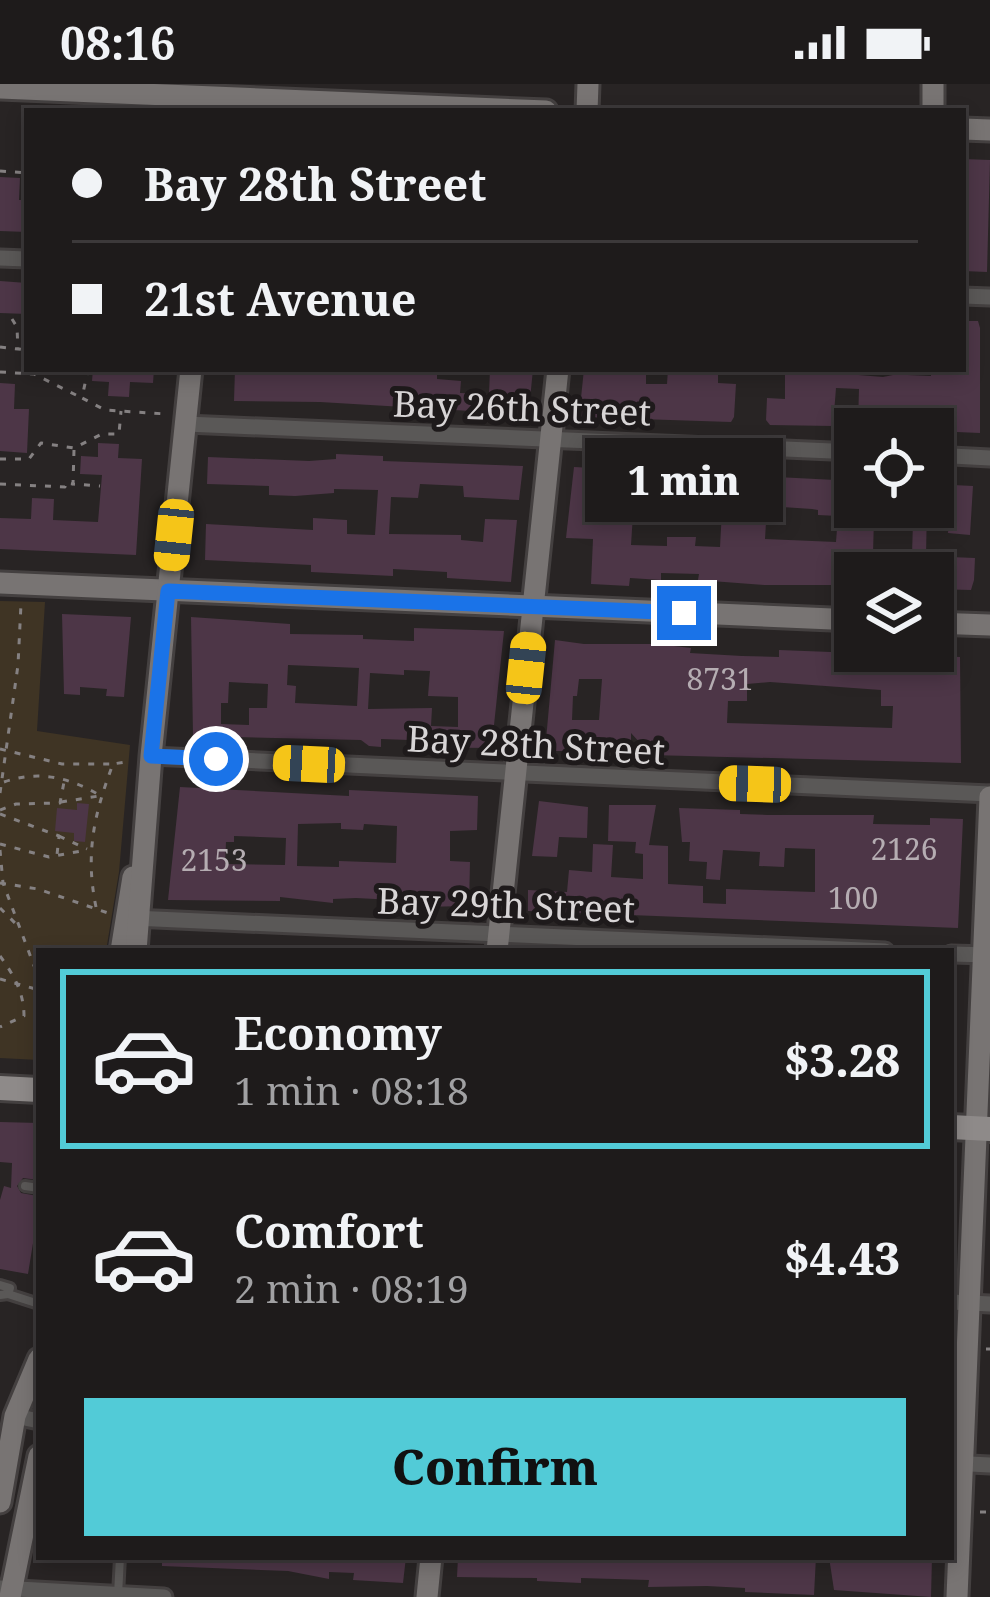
<!DOCTYPE html>
<html lang="en">
<head>
<meta charset="utf-8">
<style>
	body { margin:0; font-family:"Noto Serif",serif; background:#262424; color:#f1f3f6; height:100vh; display:flex; flex-direction:column; font-size:45px; white-space:nowrap }
	* { box-sizing:border-box; margin:0 }
	p { font-size:39px; color:#a1a1a3 }
	.icon { flex:none; width:66px; height:66px; fill:none; stroke:currentColor; stroke-width:2; stroke-linecap:round; stroke-linejoin:round }
	.map { position:relative; flex:1; overflow:hidden }
	.drawer { position:absolute; left:36px; top:864px; width:918px; height:612px; display:flex; flex-direction:column; background:#1e1b1b; border-radius:0px; box-shadow:0 6px 18px #0003,0 0 0 3px #3c393a }
	.drawer>* { flex:none }
	.banner { position:absolute; left:24px; top:24px; width:942px; height:264px; border-radius:0px; box-shadow:0 6px 18px #0003,0 0 0 3px #3c393a; display:grid; align-content:center; height:264px; padding:0 48px; background:#1e1b1b }
	.buttons { position:absolute; left:834px; top:324px; display:grid; gap:24px }
	.buttons a { display:grid; place-items:center; width:120px; height:120px; border-radius:0px; background:#1e1b1b; box-shadow:0 6px 18px #0003,0 0 0 3px #3c393a; font-size:60px }
	.end { position:absolute; width:54px; height:54px; margin:-27px; border:15px solid #1a73e8; background:#fff; box-shadow:0 0 0 6px #fff }
	.from { border-radius:50% }
	.bubble { position:absolute; height:84px; border-radius:0px; background:#1e1b1b; box-shadow:0 6px 18px #0003,0 0 0 3px #3c393a; font-size:39px; font-weight:800; line-height:84px; text-align:center }
	.car { position:absolute; width:36px; height:72px; margin:-36px -18px; border-radius:15px; box-shadow:0 0 9px 3px #0007; background:linear-gradient(#f5c518 24%,#345 0 40%,#f5c518 0 76%,#345 0 86%,#f5c518 0) }
	.banner b { display:flex; align-items:center; gap:42px; height:114px; font-size:45px }
	.banner b+b { border-top:3px solid #3c393a }
	.banner i { width:30px; height:30px; background:#f1f3f6 }
	ul { padding:21px 0 0; list-style:none }
	li { display:flex; align-items:center; gap:36px; height:180px; margin:0 24px 18px; padding:0 24px; border:6px solid transparent; border-radius:0px }
	li div { flex:1 }
	li b { display:block; font-size:45px }
	li em { font-style:normal; font-weight:800 }
	li.current { border-color:#52cbd7 }
	li>.icon { width:108px; height:108px; stroke-width:1.5 }
	.action { display:flex; gap:24px; margin-top:auto; padding:24px 48px }
	.action a { flex:1; height:138px; border-radius:0px; background:#52cbd7; color:#111; font-size:48px; font-weight:800; line-height:138px; text-align:center }
	.status { display:flex; justify-content:space-between; align-items:center; height:84px; padding:0 60px; background:#1e1b1b; direction:ltr }
	.status svg { height:33px; fill:currentColor }
	.map>svg:first-child { display:block }
	.green { fill:#3f3424 }
	.building { fill:#4d3647; fill-rule:evenodd }
	.lines { fill:none; stroke-linecap:round; stroke-linejoin:round }
	.lane-casing { stroke:#444040; stroke-width:14 }
	.street-casing { stroke:#444040; stroke-width:21 }
	.secondary-casing { stroke:#444040; stroke-width:27 }
	.primary-casing { stroke:#444040; stroke-width:30 }
	.path { stroke:#858182; stroke-width:3; stroke-dasharray:6 9; stroke-linecap:butt }
	.lane { stroke:#5a5857; stroke-width:8 }
	.street { stroke:#5a5857; stroke-width:15 }
	.secondary { stroke:#787473; stroke-width:21 }
	.primary { stroke:#8e8a89; stroke-width:24 }
	.route { stroke:#1a73e8; stroke-width:15 }
	.labels { text-anchor:middle; stroke-width:10; stroke-linejoin:round; paint-order:stroke }
	.number-label { font-size:30px; fill:#b5adb2 }
	.street-label { font-size:36px; fill:#d8d5d6; stroke:#1e1a1b }
</style>
</head>
<body>
<div class="status"><b>08:16</b><svg viewBox="0 0 49 12"><path d="M0 12V9h3v3zM5 12V6h3v6zM10 12V3h3v9zM15 12V0h3v12zM26 1h20v11H26zM47 4h2v5h-2z"/></svg></div>
<div class="map">
<svg width="990" height="1513" viewBox="0 0 990 1513">
	<rect width="100%" height="100%" fill="#282424"/>
	<polygon class="green" points="0,517 45,518 37,647 130,661 119,788 106,867 39,867 39,976 0,974"/>
	<g class="building">
		<polygon points="963,75 990,76 987,188 963,187"/>
		<polygon points="0,93 20,94 19,116 27,116 27,148 0,147"/>
		<polygon points="0,197 27,199 27,230 0,229"/>
		<polygon points="964,237 978,237 980,244 980,349 933,347 924,345 924,341 892,339 858,339 859,305 836,304 833,342 770,341 766,336 767,314 785,315 785,285 883,293 893,291 893,285 908,285 907,291 931,292 931,285 963,285"/>
		<polygon points="93,285 154,285 153,299 130,298 129,313 108,312 109,298 92,297"/>
		<polygon points="235,285 313,285 367,291 367,286 437,287 437,295 461,297 460,309 489,310 490,285 533,285 528,336 504,335 504,329 320,318 234,317"/>
		<polygon points="584,285 623,285 622,291 646,291 646,300 667,300 668,285 718,285 718,299 736,300 734,333 731,338 579,333"/>
		<polygon points="0,299 15,300 14,325 29,325 27,369 0,367"/>
		<polygon points="98,359 119,360 118,374 142,375 136,471 0,465 0,434 31,435 32,414 54,415 53,436 98,438 102,391 80,390 81,372 98,373"/>
		<polygon points="336,370 383,372 383,377 523,382 519,416 464,413 463,402 420,400 418,414 391,413 389,450 461,451 461,456 483,458 485,435 517,436 511,498 447,494 447,488 393,485 393,492 311,488 311,481 205,476 206,440 313,446 313,434 347,436 347,450 375,451 378,406 334,405 334,409 295,412 269,411 269,402 207,400 208,373 309,377 336,375"/>
		<path d="M574 383 855 397V423H927L926 472 975 474 974 496 971 506 933 505V489H855V501H764L698 496 699 490 661 489V496L630 494 629 502 591 500 593 455 566 454ZM767 422 812 425 818 426V431L838 432 836 458 765 455ZM696 425 722 426 720 463 695 462 696 453H667V462L631 461 633 430 696 432ZM874 434 913 437 912 471 873 470Z"/>
		<polygon points="933,400 973,402 970,451 948,449 949,430 933,430"/>
		<polygon points="62,530 131,533 124,613 106,612 107,605 80,603 80,611 64,610"/>
		<path d="M191 533 290 540V550L363 551V555L414 557V544L504 547 494 641H488L487 664 408 663 409 656 381 655V663L369 662 361 656 193 652ZM288 581 359 584 357 622 295 619 296 602 287 601ZM404 586 430 587 428 612 458 613V643L431 642 432 624 368 625 370 589 404 591ZM229 598 268 600 267 624H249V641L221 640V619H228Z"/>
		<path d="M555 556 584 560H657L691 564 690 569 742 572 779 573V566L960 573 961 679 651 671 631 649V669L589 662V667H545ZM579 595H602L599 636H572L573 612H577ZM770 598 881 606V622H893L892 644 727 639 728 617H747V600Z"/>
		<path d="M180 703 349 712V706L478 712 477 746 450 747V777L470 778 469 822 418 823 419 820 394 816 356 814 333 815V819L280 813V817L168 816ZM341 739V745L363 746 364 740 397 742 396 779 339 777V783L297 782 298 740ZM234 752 286 754 285 781 225 780 226 758H234Z"/>
		<polygon points="539,717 588,723 587,754 559,753 557,773 532,772"/>
		<polygon points="77,719 89,720 85,758 74,757 74,749 55,747 57,724 77,726"/>
		<polygon points="609,721 656,721 649,761 668,762 668,800 703,802 703,819 726,820 726,805 815,808 815,765 785,764 784,783 759,782 760,768 723,766 720,796 706,795 707,778 689,777 690,758 682,758 679,724 740,726 740,730 768,731 874,731 873,740 930,741 930,734 963,735 958,844 528,827 528,806 567,808 569,786 592,788 593,760 613,761 611,793 643,795 643,770 635,769 636,758 608,757"/>
		<polygon points="0,1038 39,1039 38,1096 23,1094 17,1102 21,1109 38,1112 39,1122 28,1190 0,1185 0,1116 4,1102 11,1104 12,1079 0,1078"/>
		<polygon points="162,1473 406,1473 403,1499 353,1496 354,1489 329,1488 329,1495 288,1487 162,1482"/>
		<polygon points="458,1473 816,1473 814,1511 745,1508 745,1504 707,1502 648,1503 649,1496 581,1494 581,1499 537,1497 537,1494 457,1493"/>
		<polygon points="829,1473 932,1473 931,1513 834,1506"/>
	</g>
	<g class="lines">
		<defs>
			<g id="lane">
				<polyline points="25,1102 39,1104"/>
				<polyline points="0,1201 10,1204 8,1210 0,1211"/>
				<polyline points="8,1210 39,1220"/>
				<polyline points="118,1511 120,1473"/>
			</g>
			<g id="street">
				<polyline points="0,174 27,175"/>
				<polyline points="963,212 990,213"/>
				<polyline points="186,340 855,368"/>
				<polyline points="933,371 990,374"/>
				<polyline points="151,672 990,710"/>
				<polyline points="133,834 885,867"/>
				<polyline points="951,870 990,871"/>
				<polyline points="951,1218 990,1220"/>
				<polyline points="15,1332 39,1337"/>
				<polyline points="951,1379 990,1381"/>
				<polyline points="0,1504 164,1513"/>
			</g>
			<g id="secondary">
				<polyline points="933,0 933,27"/>
				<polyline points="0,4 546,27"/>
				<polyline points="587,27 588,0"/>
				<polyline points="963,45 990,46"/>
				<polyline points="0,499 855,536"/>
				<polyline points="933,539 990,541"/>
				<polyline points="121,867 133,793"/>
				<polyline points="136,867 151,672 191,285"/>
				<polyline points="497,867 558,285"/>
				<polyline points="0,1418 15,1332 39,1275"/>
				<polyline points="10,1513 39,1372"/>
				<polyline points="427,1513 431,1473"/>
				<polyline points="957,1513 990,713"/>
			</g>
			<g id="primary">
				<polyline points="0,1004 39,1006"/>
				<polyline points="951,1043 990,1045"/>
			</g>
		</defs>
		<use href="#lane" class="lane-casing"/>
		<use href="#street" class="street-casing"/>
		<use href="#secondary" class="secondary-casing"/>
		<use href="#primary" class="primary-casing"/>
		<g class="path">
			<polyline points="0,87 27,89"/>
			<polyline points="12,235 17,243 18,266"/>
			<polyline points="0,263 27,266"/>
			<polyline points="88,285 82,314 105,326 166,330"/>
			<polyline points="0,288 34,290 80,313"/>
			<polyline points="74,366 73,400 100,402"/>
			<polyline points="0,375 29,375 41,359 74,364 102,350 119,350 121,327"/>
			<polyline points="0,400 65,403 65,399 73,400"/>
			<polyline points="0,665 62,680 111,680"/>
			<path d="M4 698C39 686 69 693 101 712"/>
			<polyline points="0,709 18,581 21,520"/>
			<polyline points="61,718 99,712"/>
			<polyline points="0,726 16,720 60,719 64,698"/>
			<polyline points="0,730 59,752 57,771"/>
			<polyline points="59,752 87,765"/>
			<polyline points="0,760 49,773 87,766"/>
			<polyline points="0,766 3,799 39,895"/>
			<polyline points="0,799 38,805 108,829"/>
			<path d="M96 823C85 770 94 730 113 680L131 677"/>
			<polyline points="0,824 15,839"/>
			<path d="M0 872C13 890 24 908 24 932L0 943"/>
			<polyline points="0,895 39,906"/>
			<polyline points="986,1265 990,1265"/>
			<polyline points="980,1428 989,1428"/>
		</g>
		<use href="#lane" class="lane"/>
		<use href="#street" class="street"/>
		<use href="#secondary" class="secondary"/>
		<use href="#primary" class="primary"/>
	</g>
	<g class="lines">
		<polyline class="route" points="216,675 151,672 168,507 684,529"/>
	</g>
	<g class="labels">
		<g class="number-label">
			<text x="720" y="606">8731</text>
			<text x="904" y="776">2126</text>
			<text x="214" y="787">2153</text>
			<text x="853" y="825">100</text>
		</g>
		<g class="street-label">
			<text transform="translate(522 324) rotate(2)" y="13">Bay 26th Street</text>
			<text transform="translate(536 661) rotate(3)" y="13">Bay 28th Street</text>
			<text transform="translate(506 821) rotate(2)" y="13">Bay 29th Street</text>
		</g>
	</g>
</svg>
<div class="buttons">
<a><svg class="icon" aria-label="locate" viewBox="0 0 24 24"><circle cx="12" cy="12" r="6"/><path d="M12 2v4M12 18v4M2 12h4M18 12h4"/></svg></a>
<a><svg class="icon" aria-label="layers" viewBox="0 0 24 24"><path d="M12 4l9 5-9 5-9-5zM3 14l9 5 9-5"/></svg></a>
</div>
<i class="end from" style="left:216px;top:675px"></i>
<i class="end" style="left:684px;top:529px"></i>
<div class="bubble" style="left:585px;top:354px;width:198px">1 min</div>
<i class="car" style="left:174px;top:451px;rotate:186deg"></i>
<i class="car" style="left:526px;top:584px;rotate:6deg"></i>
<i class="car" style="left:309px;top:680px;rotate:273deg"></i>
<i class="car" style="left:755px;top:700px;rotate:272deg"></i>
<div class="banner">
<b><i class="from"></i>Bay 28th Street</b>
<b><i></i>21st Avenue</b>
</div>
<section class="drawer">
<ul>
<li class="current"><svg class="icon" aria-label="car" viewBox="0 0 24 24"><path d="M5 17H2v-5l4-1 3-4h7l3 4 3 1v5h-3M9 17h6M6 11h13"/><circle cx="7" cy="17" r="2"/><circle cx="17" cy="17" r="2"/></svg><div><b>Economy</b><p>1 min · 08:18</p></div><em>$3.28</em></li>
<li><svg class="icon" aria-label="car" viewBox="0 0 24 24"><path d="M5 17H2v-5l4-1 3-4h7l3 4 3 1v5h-3M9 17h6M6 11h13"/><circle cx="7" cy="17" r="2"/><circle cx="17" cy="17" r="2"/></svg><div><b>Comfort</b><p>2 min · 08:19</p></div><em>$4.43</em></li>
</ul>
<div class="action"><a>Confirm</a></div>
</section>
</div>
</body>
</html>
